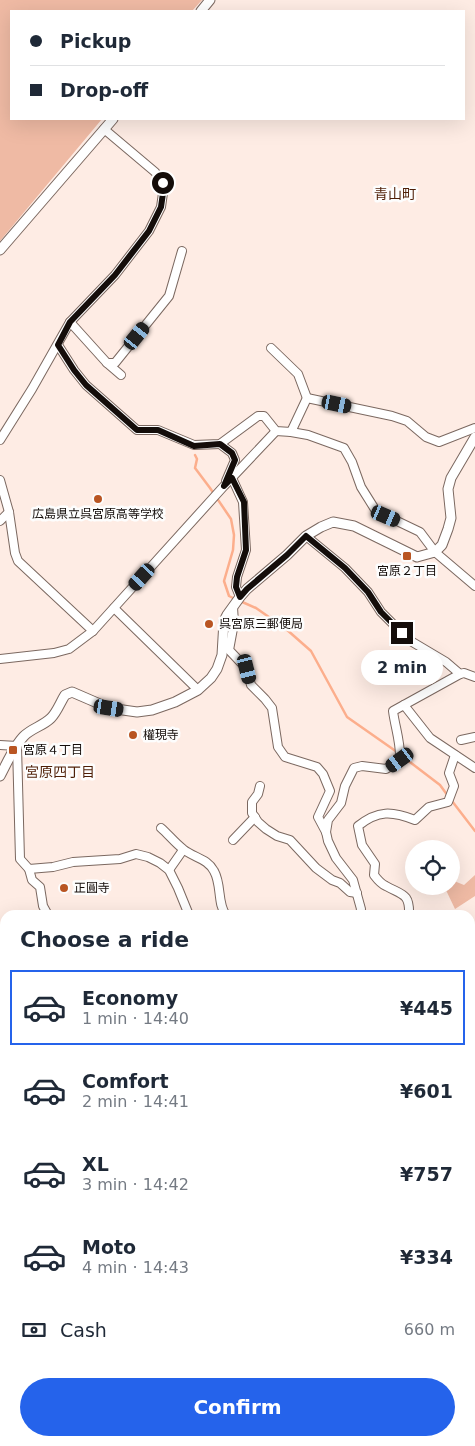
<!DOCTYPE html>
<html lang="en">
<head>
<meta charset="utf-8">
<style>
	body { margin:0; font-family:"DejaVu Sans","Noto Sans JP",sans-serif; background:#f6f6f7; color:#1f2937; height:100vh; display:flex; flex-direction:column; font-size:19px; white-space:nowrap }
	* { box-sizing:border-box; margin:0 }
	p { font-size:16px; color:#747a83 }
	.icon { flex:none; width:28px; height:28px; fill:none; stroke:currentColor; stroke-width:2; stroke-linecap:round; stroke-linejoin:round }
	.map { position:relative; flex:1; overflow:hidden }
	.panel { position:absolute; left:0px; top:910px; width:475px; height:536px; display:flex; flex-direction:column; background:#fff; border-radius:15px 15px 0 0; box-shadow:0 5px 20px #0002 }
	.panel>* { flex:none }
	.banner { position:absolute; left:10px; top:10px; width:455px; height:110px; border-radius:0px; box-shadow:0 5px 20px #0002; display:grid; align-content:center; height:110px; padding:0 20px; background:#fff }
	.tools { position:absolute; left:405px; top:840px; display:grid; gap:10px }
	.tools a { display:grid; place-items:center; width:55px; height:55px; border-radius:50%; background:#fff; box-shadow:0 5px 20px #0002; font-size:25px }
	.end { position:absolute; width:22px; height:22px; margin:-11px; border:6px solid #140d0a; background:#fff; box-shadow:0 0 0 2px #fff }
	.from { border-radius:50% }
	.bubble { position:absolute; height:35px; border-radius:18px; background:#fff; box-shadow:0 5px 20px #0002; font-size:16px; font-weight:700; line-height:35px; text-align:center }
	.car { position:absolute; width:15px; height:30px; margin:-15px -8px; border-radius:6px; box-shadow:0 0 4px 1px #0007; background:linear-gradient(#222 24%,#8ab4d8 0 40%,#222 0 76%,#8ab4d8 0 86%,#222 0) }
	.banner b { display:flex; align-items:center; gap:18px; height:48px; font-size:19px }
	.banner b+b { border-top:1px solid #e0e1e3 }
	.banner i { width:12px; height:12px; background:#1f2937 }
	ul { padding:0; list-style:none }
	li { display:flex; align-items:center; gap:15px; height:75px; margin:0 10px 8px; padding:0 10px; border:2px solid transparent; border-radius:0px }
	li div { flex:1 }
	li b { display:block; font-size:19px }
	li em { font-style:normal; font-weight:700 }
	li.selected { border-color:#2563eb }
	li>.icon { width:45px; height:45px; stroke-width:1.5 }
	h2 { padding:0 20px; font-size:22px; line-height:60px }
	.pay { display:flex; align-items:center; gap:12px; height:55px; padding:0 20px; font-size:19px }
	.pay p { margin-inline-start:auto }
	.button { display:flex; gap:10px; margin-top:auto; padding:10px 20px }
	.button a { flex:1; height:58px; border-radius:30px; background:#2563eb; color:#fff; font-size:20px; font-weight:700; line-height:58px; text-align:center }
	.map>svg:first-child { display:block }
	.green { fill:#efbaa4 }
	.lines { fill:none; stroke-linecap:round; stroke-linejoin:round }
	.stream { stroke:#fcae8c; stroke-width:2.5 }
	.river { stroke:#fcae8c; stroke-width:15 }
	.minor-casing { stroke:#7b6860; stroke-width:10 }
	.tertiary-casing { stroke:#7b6860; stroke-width:11 }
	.minor { stroke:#fff; stroke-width:8 }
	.tertiary { stroke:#fff; stroke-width:9 }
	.route { stroke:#140d0a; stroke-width:6 }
	.poi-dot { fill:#b95522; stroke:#fdfdfd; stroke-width:2 }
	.labels { text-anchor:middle; stroke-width:5; stroke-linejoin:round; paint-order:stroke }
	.poi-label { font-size:12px; fill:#140d0a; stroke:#fdfdfd; text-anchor:start }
	.neighbourhood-label { font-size:14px; fill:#4e1e06; stroke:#fdfdfd }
</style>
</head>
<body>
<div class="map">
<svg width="475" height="1446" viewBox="0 0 475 1446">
	<rect width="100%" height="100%" fill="#feece4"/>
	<g class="green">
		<polygon points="0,0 202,0 192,11 11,11 11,119 102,119 0,241"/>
		<polygon points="475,875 475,896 455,909 445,888 447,886 451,886 451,883 454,881 464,885"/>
		<polygon points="0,1402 5,1403 5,1441 329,1441 333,1446 0,1446"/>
		<polygon points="369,1441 422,1441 425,1446 365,1446"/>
	</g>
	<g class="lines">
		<g class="stream">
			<polyline points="195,455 197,459 195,468 210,488 231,519 234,535 233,550 224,581 229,596 235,599"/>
			<polyline points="240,601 256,608 286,629 311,651 347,717 397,752"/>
			<polyline points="402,756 440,785 448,796"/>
			<polyline points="452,801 475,831"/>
			<polyline points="470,1353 475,1352"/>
		</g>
		<polyline class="river" points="0,994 5,993"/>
		<defs>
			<g id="minor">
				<polyline points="70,322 107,363 115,363 169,296 182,251"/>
				<polyline points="58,345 74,370 86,385 137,430 158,430 194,445 220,444 258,416 264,416 276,431 291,432 307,398 392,416 407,421 426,437 439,442 475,428"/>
				<polyline points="271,348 298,374 307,398"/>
				<polyline points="107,363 121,375"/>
				<polyline points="291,432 308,435 344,448 352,462 361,487 376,511 420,532 435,552 475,586"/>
				<polyline points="0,440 32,389 70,322 115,275 149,231 161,207 163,193 163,183 155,172 104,129"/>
				<polyline points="220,444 232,453 235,460 226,481"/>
				<polyline points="232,478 243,502 246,550 237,577 236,587 240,597"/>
				<polyline points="0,480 9,512 15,553 18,561 93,631"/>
				<polyline points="0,521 9,512"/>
				<polyline points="306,536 345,568 368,592 381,612 409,640 446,662 460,674"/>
				<polyline points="233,607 234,623 229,650 247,669 251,685 265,699 272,708 278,747 285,757 317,767 323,774 330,791 318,817 326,832 328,841 336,858 353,880 361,909 360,915"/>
				<polyline points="114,608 198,690"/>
				<polyline points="0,659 54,653 69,649 93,631 224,486 276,431"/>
				<polyline points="404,705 430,738 475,768"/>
				<polyline points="461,740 475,737"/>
				<polyline points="0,745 17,746 20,859 29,869 32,880 40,887 43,906 48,915"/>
				<polyline points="260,786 258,794 252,802 252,813 258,822 266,829 277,836 290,840 316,868 332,880 340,883 350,892 357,893"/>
				<path d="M161 828C168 834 175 843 183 849 194 858 207 858 214 871 222 885 217 904 226 915"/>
				<path d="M326 832 328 820 341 803 345 786 354 768 362 766 386 769 400 760C401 743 395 727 393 711L460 674 464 673 475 677"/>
				<polyline points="233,840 255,817"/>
				<polyline points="29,869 53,867 73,862 120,859 136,854 148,857 160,863 169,870 178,888 189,915"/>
				<polyline points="169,870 183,850"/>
				<path d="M409 915C410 893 402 895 386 886 381 884 377 879 374 875L375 864 362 845 358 826C378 810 392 811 415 820L429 807 448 802 454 786 449 773 455 755"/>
				<polyline points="0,968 4,958"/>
				<polyline points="0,1011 5,1012"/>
				<polyline points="470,1036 475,1037"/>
				<polyline points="0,1118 5,1130"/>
				<polyline points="0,1192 5,1197"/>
				<polyline points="0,1216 5,1214"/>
				<polyline points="470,1291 475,1288"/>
				<polyline points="470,1363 475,1361"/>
				<polyline points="469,1441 471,1446"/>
			</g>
			<g id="tertiary">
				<polyline points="201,11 210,0"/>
				<polyline points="0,250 113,119"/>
				<path d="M0 776C7 763 14 746 24 736 32 728 43 726 51 718 57 712 60 703 65 695L72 692 109 708 137 712 152 710 175 702 198 690 211 678 217 669 222 655 224 621 227 615 240 597 247 589 287 555 306 536 321 527 333 522 354 526 417 557 435 552 442 545 448 529 451 518 448 489 451 478 475 437"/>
				<polyline points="0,957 5,958"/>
			</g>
		</defs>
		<use href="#minor" class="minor-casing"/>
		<use href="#tertiary" class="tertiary-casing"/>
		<use href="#minor" class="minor"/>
		<use href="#tertiary" class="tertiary"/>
	</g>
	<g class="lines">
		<polyline class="route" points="163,183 163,193 161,207 149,231 115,275 70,322 58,345 74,370 86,385 137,430 158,430 194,446 220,444 232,453 235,460 224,486 232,478 244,502 246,550 237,577 236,587 240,597 247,589 287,555 306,536 345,568 368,592 381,612 402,633"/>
	</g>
	<g class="poi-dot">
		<circle cx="98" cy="499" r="5"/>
		<rect x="402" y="551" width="10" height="10" rx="2.5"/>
		<circle cx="209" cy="624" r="5"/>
		<circle cx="133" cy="735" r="5"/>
		<rect x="8" y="745" width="10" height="10" rx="2.5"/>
		<circle cx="64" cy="888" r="5"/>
	</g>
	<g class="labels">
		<g class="poi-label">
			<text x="98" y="518" text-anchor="middle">広島県立呉宮原高等学校</text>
			<text x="407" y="575" text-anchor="middle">宮原２丁目</text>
			<text x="219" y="628">呉宮原三郵便局</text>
			<text x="143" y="739">權現寺</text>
			<text x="23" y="754">宮原４丁目</text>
			<text x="74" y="892">正圓寺</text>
		</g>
		<g class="neighbourhood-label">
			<text x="395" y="199">青山町</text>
			<text x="60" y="777">宮原四丁目</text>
		</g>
	</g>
</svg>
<div class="tools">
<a><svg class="icon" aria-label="locate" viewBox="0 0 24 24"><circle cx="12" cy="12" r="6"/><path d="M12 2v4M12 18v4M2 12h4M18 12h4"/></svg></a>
</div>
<i class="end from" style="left:163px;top:183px"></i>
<i class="end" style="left:402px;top:633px"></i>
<div class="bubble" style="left:361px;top:650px;width:82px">2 min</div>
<i class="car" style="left:137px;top:336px;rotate:39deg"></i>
<i class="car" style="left:337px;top:404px;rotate:102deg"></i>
<i class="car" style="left:386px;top:516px;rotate:113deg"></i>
<i class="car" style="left:142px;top:577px;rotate:222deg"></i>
<i class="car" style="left:247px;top:669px;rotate:166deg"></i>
<i class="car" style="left:109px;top:708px;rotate:99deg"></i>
<i class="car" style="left:400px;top:760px;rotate:234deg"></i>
<div class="banner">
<b><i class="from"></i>Pickup</b>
<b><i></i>Drop-off</b>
</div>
<section class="panel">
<h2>Choose a ride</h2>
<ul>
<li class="selected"><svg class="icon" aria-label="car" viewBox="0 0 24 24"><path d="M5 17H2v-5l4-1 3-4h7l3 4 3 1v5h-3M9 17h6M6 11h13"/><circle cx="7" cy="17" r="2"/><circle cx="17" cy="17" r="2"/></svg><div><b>Economy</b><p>1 min · 14:40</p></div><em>¥445</em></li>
<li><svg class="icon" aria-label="car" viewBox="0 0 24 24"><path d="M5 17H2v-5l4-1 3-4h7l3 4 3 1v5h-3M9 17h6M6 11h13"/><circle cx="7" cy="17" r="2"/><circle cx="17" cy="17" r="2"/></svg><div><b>Comfort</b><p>2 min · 14:41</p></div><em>¥601</em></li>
<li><svg class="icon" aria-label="car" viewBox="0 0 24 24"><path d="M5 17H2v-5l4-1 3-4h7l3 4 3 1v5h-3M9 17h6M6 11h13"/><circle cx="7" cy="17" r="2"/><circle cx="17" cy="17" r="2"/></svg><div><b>XL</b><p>3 min · 14:42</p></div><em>¥757</em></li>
<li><svg class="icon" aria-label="car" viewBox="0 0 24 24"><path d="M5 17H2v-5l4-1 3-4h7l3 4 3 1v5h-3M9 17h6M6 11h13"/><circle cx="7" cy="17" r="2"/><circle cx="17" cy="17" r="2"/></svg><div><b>Moto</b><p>4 min · 14:43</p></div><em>¥334</em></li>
</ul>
<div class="pay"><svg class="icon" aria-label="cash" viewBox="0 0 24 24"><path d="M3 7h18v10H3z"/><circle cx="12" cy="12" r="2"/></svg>Cash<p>660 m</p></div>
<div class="button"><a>Confirm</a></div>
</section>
</div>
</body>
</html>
